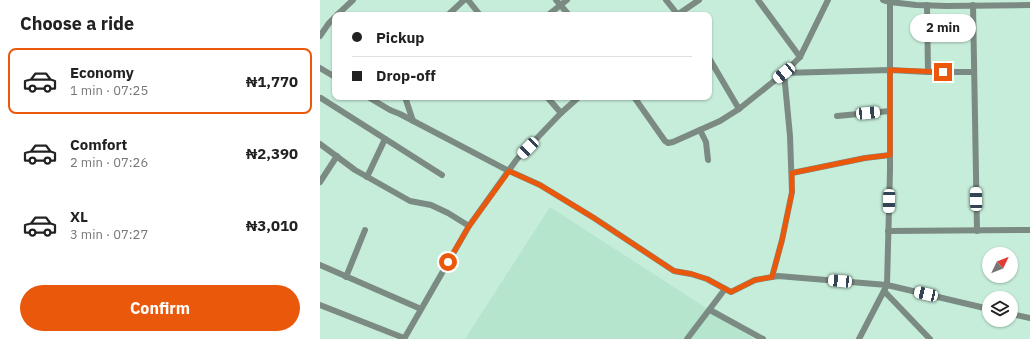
<!DOCTYPE html>
<html lang="en">
<head>
<meta charset="utf-8">
<style>
	body { margin:0; font-family:"IBM Plex Sans",sans-serif; background:#f6f6f6; color:#222; height:100vh; display:flex; flex-direction:column; font-size:15px; white-space:nowrap }
	* { box-sizing:border-box; margin:0 }
	p { font-size:13px; color:#767676 }
	.icon { flex:none; width:22px; height:22px; fill:none; stroke:currentColor; stroke-width:2; stroke-linecap:round; stroke-linejoin:round }
	.map { position:relative; flex:1; overflow:hidden }
	.drawer { display:flex; flex-direction:column; background:#fff; width:320px }
	.drawer>* { flex:none }
	.banner { position:absolute; left:12px; top:12px; width:380px; height:88px; border-radius:8px; box-shadow:0 1px 3px #0004; display:grid; align-content:center; height:88px; padding:0 20px; background:#fff }
	.needle { width:26px; rotate:47deg }
	.buttons { position:absolute; left:662px; top:247px; display:grid; gap:8px }
	.buttons a { display:grid; place-items:center; width:36px; height:36px; border-radius:50%; background:#fff; box-shadow:0 1px 3px #0004; font-size:20px }
	.end { position:absolute; width:18px; height:18px; margin:-9px; border:5px solid #ea580c; background:#fff; box-shadow:0 0 0 2px #fff }
	.from { border-radius:50% }
	.bubble { position:absolute; height:28px; border-radius:14px; background:#fff; box-shadow:0 1px 3px #0004; font-size:13px; font-weight:800; line-height:28px; text-align:center }
	.car { position:absolute; width:12px; height:24px; margin:-12px -6px; border-radius:5px; box-shadow:0 0 3px 1px #0007; background:linear-gradient(#fff 24%,#345 0 40%,#fff 0 76%,#345 0 86%,#fff 0) }
	.banner b { display:flex; align-items:center; gap:14px; height:38px; font-size:15px }
	.banner b+b { border-top:1px solid #e0e0e0 }
	.banner i { width:10px; height:10px; background:#222 }
	ul { padding:0; list-style:none }
	li { display:flex; align-items:center; gap:12px; height:66px; margin:0 8px 6px; padding:0 12px; border:2px solid transparent; border-radius:8px }
	li div { flex:1 }
	li b { display:block; font-size:15px }
	li em { font-style:normal; font-weight:800 }
	li.on { border-color:#ea580c }
	li>.icon { width:36px; height:36px; stroke-width:1.5 }
	h2 { padding:0 20px; font-size:18px; line-height:48px }
	.primary-button { display:flex; gap:8px; margin-top:auto; padding:8px 20px }
	.primary-button a { flex:1; height:46px; border-radius:24px; background:#ea580c; color:#fff; font-size:16px; font-weight:800; line-height:46px; text-align:center }
	main { display:flex; flex:1; min-height:0 }
	.map>svg:first-child { display:block }
	.built { fill:#b5e5cd }
	.lines { fill:none; stroke-linecap:round; stroke-linejoin:round }
	.street { stroke:#7b8b83; stroke-width:6 }
	.route { stroke:#ea580c; stroke-width:5 }
</style>
</head>
<body>
<main>
<section class="drawer">
<h2>Choose a ride</h2>
<ul>
<li class="on"><svg class="icon" aria-label="car" viewBox="0 0 24 24"><path d="M5 17H2v-5l4-1 3-4h7l3 4 3 1v5h-3M9 17h6M6 11h13"/><circle cx="7" cy="17" r="2"/><circle cx="17" cy="17" r="2"/></svg><div><b>Economy</b><p>1 min · 07:25</p></div><em>₦1,770</em></li>
<li><svg class="icon" aria-label="car" viewBox="0 0 24 24"><path d="M5 17H2v-5l4-1 3-4h7l3 4 3 1v5h-3M9 17h6M6 11h13"/><circle cx="7" cy="17" r="2"/><circle cx="17" cy="17" r="2"/></svg><div><b>Comfort</b><p>2 min · 07:26</p></div><em>₦2,390</em></li>
<li><svg class="icon" aria-label="car" viewBox="0 0 24 24"><path d="M5 17H2v-5l4-1 3-4h7l3 4 3 1v5h-3M9 17h6M6 11h13"/><circle cx="7" cy="17" r="2"/><circle cx="17" cy="17" r="2"/></svg><div><b>XL</b><p>3 min · 07:27</p></div><em>₦3,010</em></li>
</ul>
<div class="primary-button"><a>Confirm</a></div>
</section>
<div class="map">
<svg width="710" height="339" viewBox="0 0 710 339">
	<rect width="100%" height="100%" fill="#c6edd9"/>
	<polygon class="built" points="230,207 434,339 145,339"/>
	<g class="lines">
		<g class="street">
			<polyline points="148,0 160,15"/>
			<polyline points="236,0 249,15"/>
			<polyline points="346,0 358,15"/>
			<polyline points="438,0 480,57"/>
			<polyline points="563,0 570,2 570,0"/>
			<polyline points="607,5 608,72"/>
			<polyline points="653,5 657,231"/>
			<polyline points="17,15 33,0"/>
			<polyline points="128,15 144,0"/>
			<polyline points="228,15 247,0"/>
			<polyline points="357,15 379,0"/>
			<polyline points="0,36 9,23 15,17"/>
			<polyline points="389,58 419,109 464,73 480,57 508,0"/>
			<polyline points="0,68 15,77"/>
			<polyline points="48,97 70,110 80,114 189,171 220,185 274,218 354,271 371,274 387,279 411,292 435,280 458,276 567,285 539,339"/>
			<polyline points="85,97 93,121"/>
			<polyline points="227,97 241,113"/>
			<polyline points="314,97 345,141 348,143 353,142 400,121 419,109"/>
			<polyline points="1,98 122,175"/>
			<polyline points="517,116 570,111"/>
			<polyline points="380,130 386,142 388,160"/>
			<polyline points="0,144 35,170 90,201 111,205 128,213 149,226"/>
			<polyline points="472,173 545,158 570,155"/>
			<polyline points="47,177 65,139"/>
			<polyline points="0,182 17,156"/>
			<polyline points="568,231 710,230"/>
			<polyline points="0,265 101,309"/>
			<polyline points="26,277 45,230"/>
			<polyline points="452,277 462,240 472,192 470,136 464,73 570,70 608,72 654,72"/>
			<polyline points="564,291 610,339"/>
			<polyline points="0,305 84,338"/>
			<polyline points="669,309 567,285 570,170 570,2 596,5 627,6 710,5"/>
			<polyline points="390,310 443,339"/>
			<polyline points="691,314 710,318"/>
			<polyline points="84,339 149,226 197,159 241,113 259,97"/>
			<polyline points="367,339 405,289"/>
		</g>
	</g>
	<g class="lines">
		<polyline class="route" points="128,262 149,226 189,171 220,185 274,218 354,271 372,274 387,279 411,292 435,280 452,277 462,240 472,192 472,173 545,158 570,155 570,70 623,72"/>
	</g>
</svg>
<div class="buttons">
<a><svg class="needle" viewBox="-14 -14 28 28"><path d="M0-13l5 13h-10z" fill="#e53935"/><path d="M0 13l5-13h-10z" fill="#767676"/></svg></a>
<a><svg class="icon" aria-label="layers" viewBox="0 0 24 24"><path d="M12 4l9 5-9 5-9-5zM3 14l9 5 9-5"/></svg></a>
</div>
<i class="end from" style="left:128px;top:262px"></i>
<i class="end" style="left:623px;top:72px"></i>
<div class="bubble" style="left:590px;top:14px;width:66px">2 min</div>
<i class="car" style="left:464px;top:73px;rotate:231deg"></i>
<i class="car" style="left:548px;top:113px;rotate:85deg"></i>
<i class="car" style="left:208px;top:148px;rotate:225deg"></i>
<i class="car" style="left:656px;top:199px;rotate:359deg"></i>
<i class="car" style="left:569px;top:201px;rotate:181deg"></i>
<i class="car" style="left:520px;top:281px;rotate:275deg"></i>
<i class="car" style="left:606px;top:294px;rotate:283deg"></i>
<div class="banner">
<b><i class="from"></i>Pickup</b>
<b><i></i>Drop-off</b>
</div>
</div>
</main>
</body>
</html>
